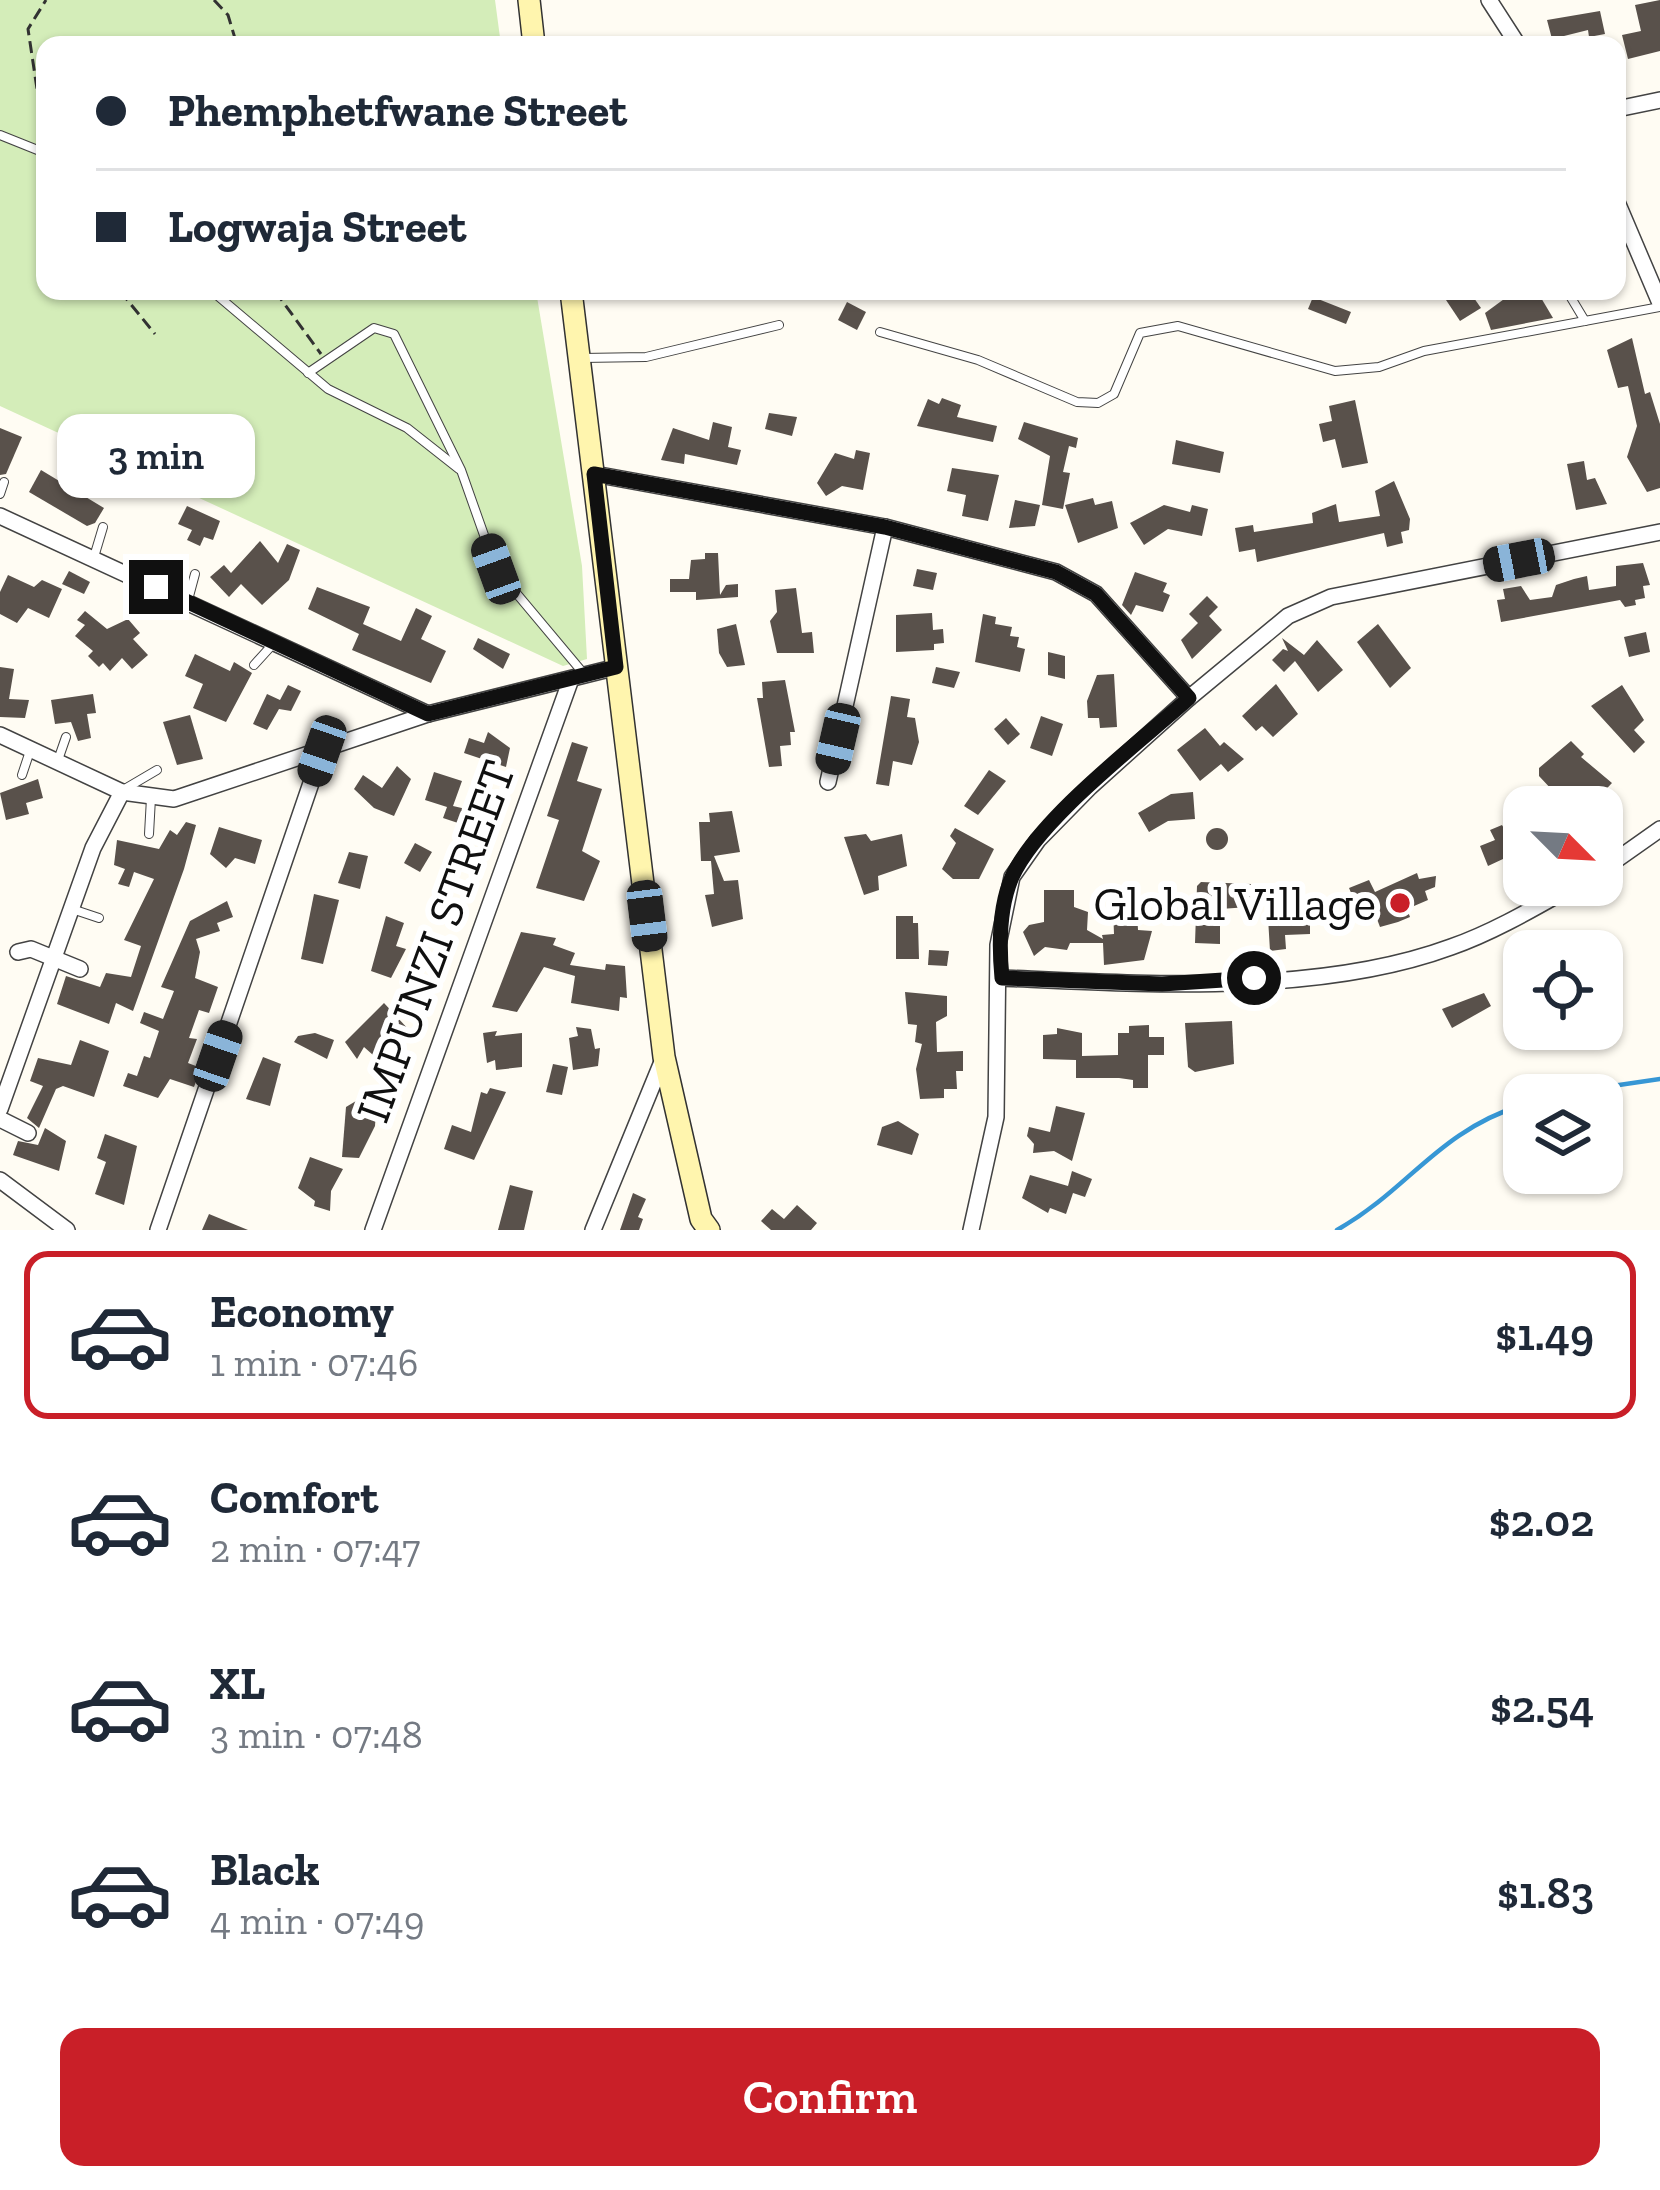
<!DOCTYPE html>
<html lang="en">
<head>
<meta charset="utf-8">
<style>
	body { margin:0; font-family:"Zilla Slab",serif; background:#f2f2f3; color:#1f2937; height:100vh; display:flex; flex-direction:column; font-size:45px; white-space:nowrap }
	* { box-sizing:border-box; margin:0 }
	p { font-size:39px; color:#747a83 }
	.icon { flex:none; width:66px; height:66px; fill:none; stroke:currentColor; stroke-width:2; stroke-linecap:round; stroke-linejoin:round }
	.map { position:relative; height:1230px; overflow:hidden }
	.drawer { display:flex; flex-direction:column; background:#fff; flex:1 }
	.drawer>* { flex:none }
	.banner { position:absolute; left:36px; top:36px; width:1590px; height:264px; border-radius:24px; box-shadow:0 3px 9px #0004; display:grid; align-content:center; height:264px; padding:0 60px; background:#fff }
	.needle { width:78px; rotate:114deg }
	.buttons { position:absolute; left:1503px; top:786px; display:grid; gap:24px }
	.buttons a { display:grid; place-items:center; width:120px; height:120px; border-radius:24px; background:#fff; box-shadow:0 3px 9px #0004; font-size:60px }
	.end { position:absolute; width:54px; height:54px; margin:-27px; border:15px solid #101010; background:#fff; box-shadow:0 0 0 6px #fff }
	.from { border-radius:50% }
	.bubble { position:absolute; height:84px; border-radius:24px; background:#fff; box-shadow:0 3px 9px #0004; font-size:39px; font-weight:600; line-height:84px; text-align:center }
	.car { position:absolute; width:36px; height:72px; margin:-36px -18px; border-radius:15px; box-shadow:0 0 9px 3px #0007; background:linear-gradient(#222 24%,#8ab4d8 0 40%,#222 0 76%,#8ab4d8 0 86%,#222 0) }
	.banner b { display:flex; align-items:center; gap:42px; height:114px; font-size:45px }
	.banner b+b { border-top:3px solid #e0e1e3 }
	.banner i { width:30px; height:30px; background:#1f2937 }
	ul { padding:21px 0 0; list-style:none }
	li { display:flex; align-items:center; gap:36px; height:168px; margin:0 24px 18px; padding:0 36px; border:6px solid transparent; border-radius:24px }
	li div { flex:1 }
	li b { display:block; font-size:45px }
	li em { font-style:normal; font-weight:600 }
	li.active { border-color:#c91f28 }
	li>.icon { width:108px; height:108px; stroke-width:1.5 }
	.action { display:flex; gap:24px; margin-top:auto; padding:24px 60px }
	.action a { flex:1; height:138px; border-radius:24px; background:#c91f28; color:#fff; font-size:48px; font-weight:600; line-height:138px; text-align:center }
	.map>svg:first-child { display:block }
	.green { fill:#d4edb9 }
	.lines { fill:none; stroke-linecap:round; stroke-linejoin:round }
	.stream { stroke:#3797d5; stroke-width:4.5 }
	.building { fill:#59514b }
	.lane-casing { stroke:#434343; stroke-width:10 }
	.street-casing { stroke:#434343; stroke-width:18 }
	.secondary-casing { stroke:#323232; stroke-width:24 }
	.path { stroke:#323232; stroke-width:3; stroke-dasharray:12 6; stroke-linecap:butt }
	.lane { stroke:#fff; stroke-width:8 }
	.street { stroke:#fff; stroke-width:15 }
	.secondary { stroke:#fff5ae; stroke-width:21 }
	.route { stroke:#101010; stroke-width:15 }
	.poi-dot { fill:#c91f28; stroke:#fff; stroke-width:4.5 }
	.labels { text-anchor:middle; stroke-width:12; stroke-linejoin:round; paint-order:stroke }
	.poi-label { font-size:48px; fill:#101010; stroke:#fff; text-anchor:end }
	.street-label { font-size:48px; fill:#101010; stroke:#fff }
</style>
</head>
<body>
<div class="map">
<svg width="1660" height="1230" viewBox="0 0 1660 1230">
	<rect width="100%" height="100%" fill="#fffcf3"/>
	<polygon class="green" points="0,0 495,0 501,45 45,45 45,291 536,291 582,566 587,659 563,666 0,406"/>
	<g class="lines">
		<g class="stream">
			<polyline points="1551,1095 1660,1079"/>
			<path d="M1337 1230C1412 1187 1435 1133 1524 1104"/>
		</g>
	</g>
	<g class="building">
		<polygon points="1660,0 1660,51 1628,59 1622,35 1641,31 1635,5"/>
		<polygon points="1600,11 1605,34 1589,37 1588,30 1552,39 1547,20"/>
		<polygon points="1440,291 1469,291 1481,308 1460,321"/>
		<polygon points="1515,291 1537,291 1553,318 1491,330 1485,313"/>
		<polygon points="1313,297 1351,312 1346,324 1308,309"/>
		<polygon points="847,302 866,312 857,330 838,320"/>
		<polygon points="1632,338 1645,394 1650,392 1660,424 1660,488 1647,492 1627,457 1637,426 1628,386 1618,388 1607,350"/>
		<polygon points="942,398 961,405 957,417 997,426 993,442 917,426 928,399 939,404"/>
		<polygon points="1355,400 1368,463 1342,468 1335,439 1323,442 1319,424 1332,421 1329,406"/>
		<polygon points="769,413 797,417 792,436 765,429"/>
		<polygon points="713,422 732,427 728,447 741,450 737,465 685,454 684,464 661,460 673,428 709,440"/>
		<polygon points="1024,422 1078,438 1076,448 1069,446 1063,472 1070,473 1063,509 1042,505 1050,456 1018,439"/>
		<polygon points="0,428 22,437 6,474 0,475"/>
		<polygon points="1176,440 1224,452 1220,473 1172,464"/>
		<polygon points="856,450 870,453 863,490 842,486 826,496 817,483 835,453 854,459"/>
		<polygon points="1584,461 1587,480 1595,478 1607,504 1576,510 1567,464"/>
		<polygon points="952,468 999,475 988,521 962,516 966,495 947,491"/>
		<polygon points="41,470 104,508 95,523 87,526 29,492"/>
		<polygon points="1394,481 1410,519 1409,530 1401,532 1403,543 1387,547 1384,533 1257,562 1255,549 1239,552 1235,528 1253,525 1254,532 1313,523 1312,513 1336,504 1339,522 1380,516 1375,491"/>
		<polygon points="1093,498 1095,505 1112,501 1118,528 1078,543 1065,505"/>
		<polygon points="1015,500 1040,505 1035,526 1009,528"/>
		<polygon points="1164,505 1190,512 1192,505 1208,509 1202,536 1168,529 1144,545 1130,523"/>
		<polygon points="187,506 220,521 213,540 204,537 200,546 187,540 192,530 178,524"/>
		<polygon points="260,541 278,563 287,544 300,550 289,580 262,605 241,584 229,597 210,577 224,565 231,573"/>
		<polygon points="705,553 718,553 720,595 726,585 738,584 738,597 696,600 696,592 670,592 670,579 689,579 691,560 705,559"/>
		<polygon points="1643,563 1650,585 1643,586 1645,598 1635,600 1636,605 1625,607 1620,600 1501,622 1497,600 1505,599 1503,589 1521,586 1530,600 1552,597 1556,585 1574,579 1587,576 1589,590 1616,586 1616,566"/>
		<polygon points="917,569 937,573 933,590 913,586"/>
		<polygon points="69,571 90,582 84,594 62,584"/>
		<polygon points="1135,572 1167,583 1163,592 1170,595 1163,612 1136,605 1131,615 1122,605"/>
		<polygon points="8,575 34,587 42,580 62,589 49,618 28,608 17,623 0,614 0,592"/>
		<polygon points="317,587 370,607 363,624 401,641 416,608 432,616 421,639 446,651 431,683 352,650 359,634 308,609"/>
		<polygon points="796,588 802,633 812,632 814,653 777,653 770,621 777,612 775,590"/>
		<polygon points="1207,596 1218,607 1209,616 1222,630 1192,659 1181,640 1198,623 1189,614"/>
		<polygon points="85,611 107,629 128,619 140,633 133,639 148,655 132,669 122,658 110,671 103,663 99,667 88,656 93,651 75,636 85,625 77,620"/>
		<polygon points="932,613 933,630 943,629 944,643 934,644 934,650 896,652 896,615"/>
		<polygon points="983,614 996,617 995,624 1012,627 1010,636 1019,637 1017,647 1025,649 1020,672 975,662"/>
		<polygon points="736,624 745,665 727,667 719,653 717,629"/>
		<polygon points="1378,624 1411,668 1390,688 1357,642"/>
		<polygon points="1646,632 1650,652 1629,657 1624,637"/>
		<polygon points="478,638 510,654 503,669 473,649"/>
		<polygon points="1282,638 1304,655 1317,640 1343,670 1318,692 1295,661 1284,672 1272,660 1283,649 1288,651"/>
		<polygon points="1048,652 1065,656 1065,679 1048,675"/>
		<polygon points="195,654 230,671 234,662 252,673 226,722 193,708 203,684 185,676"/>
		<polygon points="0,667 14,669 9,699 29,700 25,718 0,717"/>
		<polygon points="936,667 960,672 954,688 932,683"/>
		<polygon points="1114,674 1117,727 1100,728 1099,718 1088,718 1087,701 1097,675"/>
		<polygon points="785,680 795,732 790,732 791,745 780,746 782,766 769,767 757,698 763,698 762,682"/>
		<polygon points="1276,684 1298,714 1273,737 1262,726 1256,731 1242,716"/>
		<polygon points="288,685 301,691 291,711 279,709 267,730 253,724 267,694 280,700"/>
		<polygon points="1622,685 1644,720 1634,730 1645,742 1634,753 1591,706"/>
		<polygon points="93,694 96,713 87,714 91,738 78,741 71,722 55,724 51,700"/>
		<polygon points="891,696 910,699 907,717 915,718 919,742 912,765 893,761 889,786 876,784"/>
		<polygon points="190,715 203,759 177,765 163,722"/>
		<polygon points="1041,716 1063,724 1052,756 1030,748"/>
		<polygon points="1006,718 1020,734 1008,745 994,729"/>
		<polygon points="1205,728 1220,746 1224,742 1244,759 1228,772 1221,764 1200,781 1177,750"/>
		<polygon points="488,732 510,748 506,767 464,753 469,738 484,743"/>
		<polygon points="1571,741 1584,754 1581,757 1612,783 1589,807 1568,807 1539,776 1539,768"/>
		<polygon points="572,742 588,747 577,781 602,789 582,851 600,861 584,901 536,888 559,820 547,816"/>
		<polygon points="397,766 411,779 394,816 374,808 354,789 363,775 382,788"/>
		<polygon points="989,770 1006,781 978,815 964,806"/>
		<polygon points="434,772 462,781 453,806 466,809 461,824 443,818 447,807 425,800"/>
		<polygon points="38,779 43,798 26,803 29,814 6,820 0,793"/>
		<polygon points="1193,792 1195,819 1168,821 1149,832 1138,813 1171,794"/>
		<polygon points="732,811 740,852 714,856 724,881 738,880 743,919 712,927 705,895 714,894 711,861 701,861 699,822 710,822 709,813"/>
		<polygon points="186,822 196,825 184,869 133,1011 116,1003 109,1024 57,1004 66,976 100,987 106,973 131,977 141,946 124,940 154,879 134,872 129,887 118,884 125,869 114,865 117,840 159,849 170,830 177,835"/>
		<polygon points="1502,825 1518,852 1488,866 1480,846 1495,840 1490,830"/>
		<polygon points="219,827 262,840 255,864 235,858 226,868 210,854"/>
		<polygon points="955,828 994,849 979,879 953,879 942,869 956,843 950,836"/>
		<circle cx="1217" cy="839" r="11"/>
		<polygon points="866,834 871,841 902,834 907,866 878,876 879,890 864,895 844,837"/>
		<polygon points="415,843 432,852 420,872 404,863"/>
		<polygon points="349,852 368,856 360,889 338,883"/>
		<polygon points="1417,873 1419,879 1436,876 1435,887 1425,891 1428,900 1407,909 1410,917 1398,922 1380,927 1377,919 1363,921 1349,888 1369,880 1375,892"/>
		<polygon points="1201,882 1251,884 1249,907 1220,909 1220,944 1195,943 1197,886"/>
		<polygon points="1044,890 1074,890 1074,907 1088,912 1087,930 1103,939 1102,935 1114,934 1113,908 1137,912 1138,930 1152,931 1144,960 1104,965 1103,943 1070,943 1067,950 1045,947 1034,956 1023,932 1029,925 1044,922"/>
		<polygon points="1272,891 1285,891 1287,920 1310,918 1310,934 1285,935 1286,949 1270,951 1267,901 1273,900"/>
		<polygon points="314,894 339,900 323,964 301,959"/>
		<polygon points="227,901 233,917 217,923 220,931 196,939 200,952 195,978 218,987 209,1013 199,1010 189,1038 197,1039 188,1063 201,1068 194,1087 170,1079 158,1098 123,1086 128,1073 137,1076 144,1056 150,1058 159,1031 140,1023 144,1012 163,1019 174,991 161,987 190,921"/>
		<polygon points="386,916 404,923 396,946 406,949 391,978 371,971"/>
		<polygon points="896,916 913,916 913,923 918,923 919,959 896,959"/>
		<polygon points="521,932 556,938 553,945 575,953 570,965 605,970 606,964 625,966 627,998 620,997 619,1011 571,1003 575,976 544,967 517,1012 492,1007"/>
		<polygon points="1546,935 1553,951 1514,951"/>
		<polygon points="929,950 949,951 947,966 928,965"/>
		<polygon points="905,992 947,996 947,1016 936,1022 937,1052 963,1051 963,1071 956,1071 957,1089 944,1089 944,1098 920,1099 916,1069 922,1044 915,1042 917,1025 908,1024"/>
		<polygon points="1484,993 1491,1006 1452,1028 1442,1009"/>
		<polygon points="384,1003 410,1031 397,1044 390,1037 373,1055 364,1047 357,1059 345,1042"/>
		<polygon points="1232,1021 1234,1064 1195,1072 1188,1067 1185,1023"/>
		<polygon points="1149,1025 1149,1037 1164,1037 1164,1055 1148,1055 1148,1088 1133,1088 1133,1080 1119,1078 1076,1078 1076,1060 1043,1059 1043,1035 1057,1034 1057,1028 1082,1033 1082,1056 1118,1055 1118,1033 1129,1033 1129,1026"/>
		<polygon points="576,1027 591,1029 595,1049 600,1048 598,1066 573,1070 569,1038 578,1036"/>
		<polygon points="497,1031 495,1036 522,1033 522,1067 496,1070 495,1060 487,1063 483,1033"/>
		<polygon points="315,1033 334,1040 327,1059 294,1042 298,1036"/>
		<polygon points="80,1040 109,1051 94,1097 63,1086 56,1089 39,1128 27,1118 43,1086 30,1081 38,1058 71,1065"/>
		<polygon points="263,1057 281,1064 270,1106 246,1099"/>
		<polygon points="553,1064 568,1067 562,1095 546,1092"/>
		<polygon points="490,1088 506,1092 474,1160 444,1149 452,1125 471,1132 481,1092 487,1094"/>
		<polygon points="356,1101 370,1104 376,1112 375,1126 359,1158 342,1157 346,1107"/>
		<polygon points="1056,1106 1085,1113 1072,1161 1054,1151 1033,1153 1034,1144 1027,1136 1029,1127 1050,1132"/>
		<polygon points="898,1121 919,1134 912,1155 877,1145 882,1127"/>
		<polygon points="45,1128 66,1141 59,1171 13,1155 18,1141 38,1145"/>
		<polygon points="105,1134 137,1146 124,1205 95,1194 106,1162 97,1158"/>
		<polygon points="310,1157 343,1169 331,1191 330,1211 314,1206 315,1201 298,1188"/>
		<polygon points="1072,1171 1092,1179 1085,1197 1073,1193 1066,1214 1050,1208 1048,1213 1022,1198 1030,1175 1068,1186"/>
		<polygon points="510,1185 533,1191 524,1230 498,1230"/>
		<polygon points="633,1193 646,1199 638,1217 643,1219 639,1230 620,1230"/>
		<polygon points="797,1205 817,1223 811,1230 771,1230 761,1221 772,1209 784,1219"/>
		<polygon points="209,1214 248,1230 202,1230"/>
	</g>
	<g class="lines">
		<defs>
			<g id="lane">
				<polyline points="0,135 45,153"/>
				<polyline points="212,291 328,389 407,428 459,469"/>
				<polyline points="1567,291 1585,321"/>
				<polyline points="880,332 978,360 1077,402 1098,403 1114,394 1140,333 1178,326 1335,371 1379,367 1424,351 1660,307"/>
				<polyline points="582,358 646,357 779,325"/>
				<polyline points="308,373 374,328 394,334 461,470 496,569 584,674"/>
				<polyline points="0,494 4,482"/>
				<polyline points="94,557 103,527"/>
				<polyline points="188,600 195,574"/>
				<polyline points="254,665 274,643"/>
				<polyline points="58,760 66,737"/>
				<polyline points="22,775 30,751"/>
				<polyline points="123,790 157,770"/>
				<polyline points="149,834 151,798"/>
				<polyline points="72,909 99,918"/>
			</g>
			<g id="street">
				<polyline points="1489,0 1518,45"/>
				<polyline points="1617,109 1660,100"/>
				<polyline points="1617,202 1660,303"/>
				<polyline points="594,474 885,527 1056,572 1096,594 1189,698"/>
				<polyline points="0,516 428,714"/>
				<polyline points="0,735 122,792 174,799 428,714 617,667"/>
				<polyline points="828,782 885,527"/>
				<polyline points="1602,870 1660,829"/>
				<polyline points="18,952 31,949 80,969"/>
				<path d="M1002 978C1142 984 1318 996 1451 947 1494 932 1536 907 1575 885"/>
				<polyline points="0,1109 93,848 122,792"/>
				<polyline points="0,1119 28,1133"/>
				<polyline points="0,1180 67,1230"/>
				<polyline points="158,1230 322,751"/>
				<polyline points="373,1230 571,679"/>
				<polyline points="593,1230 664,1057"/>
				<polyline points="971,1230 996,1117 998,945 1012,877 1038,840 1090,787 1189,698 1288,616 1331,597 1660,532"/>
			</g>
			<g id="secondary">
				<polyline points="529,0 534,45"/>
				<polyline points="571,291 664,1057 701,1219 709,1230"/>
			</g>
		</defs>
		<use href="#lane" class="lane-casing"/>
		<use href="#street" class="street-casing"/>
		<use href="#secondary" class="secondary-casing"/>
		<g class="path">
			<polyline points="214,0 228,15 237,45"/>
			<polyline points="45,142 28,29 46,0"/>
			<polyline points="120,291 155,334"/>
			<polyline points="275,291 321,354"/>
		</g>
		<use href="#lane" class="lane"/>
		<use href="#street" class="street"/>
		<use href="#secondary" class="secondary"/>
	</g>
	<g class="lines">
		<path class="route" d="M156 587 428 714 616 667 594 474 885 527 1056 572 1096 594 1189 698C1140 742 1038 819 1012 877 999 907 999 947 1002 978L1162 984 1254 978"/>
	</g>
	<circle class="poi-dot" cx="1400" cy="903" r="12"/>
	<g class="labels">
		<g class="poi-label">
			<text x="1376" y="920">Global Village</text>
		</g>
		<g class="street-label">
			<text transform="translate(435 941) rotate(-70)" y="17">IMPUNZI STREET</text>
		</g>
	</g>
</svg>
<div class="buttons">
<a><svg class="needle" viewBox="-14 -14 28 28"><path d="M0-13l5 13h-10z" fill="#e53935"/><path d="M0 13l5-13h-10z" fill="#747a83"/></svg></a>
<a><svg class="icon" aria-label="locate" viewBox="0 0 24 24"><circle cx="12" cy="12" r="6"/><path d="M12 2v4M12 18v4M2 12h4M18 12h4"/></svg></a>
<a><svg class="icon" aria-label="layers" viewBox="0 0 24 24"><path d="M12 4l9 5-9 5-9-5zM3 14l9 5 9-5"/></svg></a>
</div>
<i class="end from" style="left:1254px;top:978px"></i>
<i class="end" style="left:156px;top:587px"></i>
<div class="bubble" style="left:57px;top:414px;width:198px">3 min</div>
<i class="car" style="left:1519px;top:560px;rotate:259deg"></i>
<i class="car" style="left:496px;top:569px;rotate:340deg"></i>
<i class="car" style="left:838px;top:739px;rotate:193deg"></i>
<i class="car" style="left:322px;top:751px;rotate:199deg"></i>
<i class="car" style="left:647px;top:916px;rotate:173deg"></i>
<i class="car" style="left:218px;top:1056px;rotate:19deg"></i>
<div class="banner">
<b><i class="from"></i>Phemphetfwane Street</b>
<b><i></i>Logwaja Street</b>
</div>
</div>
<section class="drawer">
<ul>
<li class="active"><svg class="icon" aria-label="car" viewBox="0 0 24 24"><path d="M5 17H2v-5l4-1 3-4h7l3 4 3 1v5h-3M9 17h6M6 11h13"/><circle cx="7" cy="17" r="2"/><circle cx="17" cy="17" r="2"/></svg><div><b>Economy</b><p>1 min · 07:46</p></div><em>$1.49</em></li>
<li><svg class="icon" aria-label="car" viewBox="0 0 24 24"><path d="M5 17H2v-5l4-1 3-4h7l3 4 3 1v5h-3M9 17h6M6 11h13"/><circle cx="7" cy="17" r="2"/><circle cx="17" cy="17" r="2"/></svg><div><b>Comfort</b><p>2 min · 07:47</p></div><em>$2.02</em></li>
<li><svg class="icon" aria-label="car" viewBox="0 0 24 24"><path d="M5 17H2v-5l4-1 3-4h7l3 4 3 1v5h-3M9 17h6M6 11h13"/><circle cx="7" cy="17" r="2"/><circle cx="17" cy="17" r="2"/></svg><div><b>XL</b><p>3 min · 07:48</p></div><em>$2.54</em></li>
<li><svg class="icon" aria-label="car" viewBox="0 0 24 24"><path d="M5 17H2v-5l4-1 3-4h7l3 4 3 1v5h-3M9 17h6M6 11h13"/><circle cx="7" cy="17" r="2"/><circle cx="17" cy="17" r="2"/></svg><div><b>Black</b><p>4 min · 07:49</p></div><em>$1.83</em></li>
</ul>
<div class="action"><a>Confirm</a></div>
</section>
</body>
</html>
